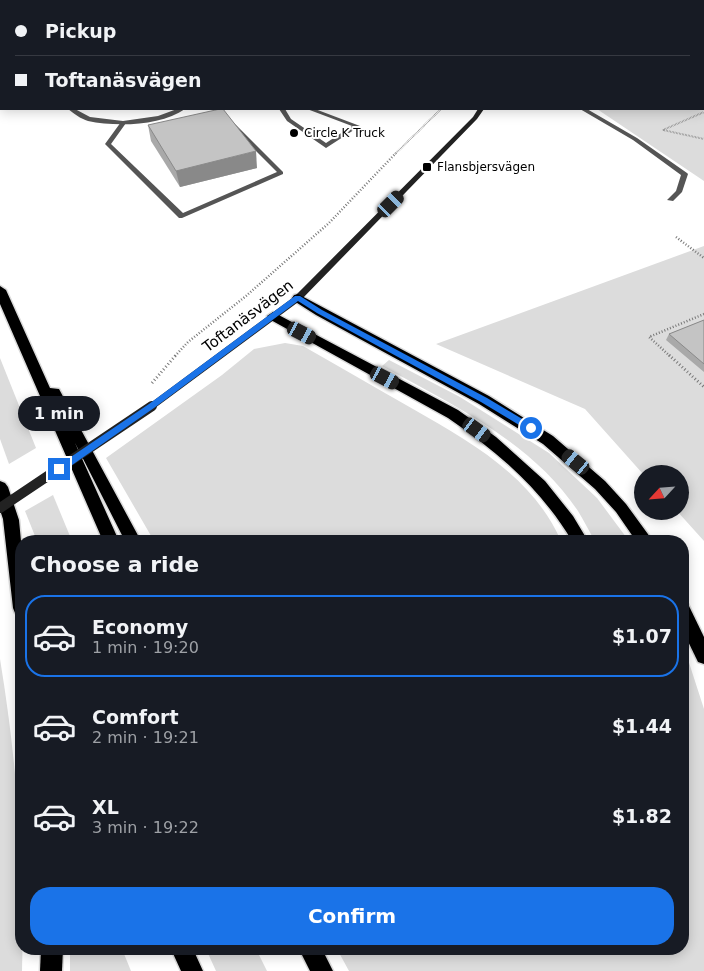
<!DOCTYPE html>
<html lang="en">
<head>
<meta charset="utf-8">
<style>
	body { margin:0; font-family:"DejaVu Sans",sans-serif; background:#20242c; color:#f1f3f6; height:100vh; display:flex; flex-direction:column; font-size:19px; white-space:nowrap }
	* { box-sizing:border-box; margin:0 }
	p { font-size:16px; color:#9ea1a6 }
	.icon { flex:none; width:28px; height:28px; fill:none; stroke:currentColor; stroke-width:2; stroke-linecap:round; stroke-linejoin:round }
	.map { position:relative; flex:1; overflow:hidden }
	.drawer { position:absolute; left:15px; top:535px; width:674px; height:420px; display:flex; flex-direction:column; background:#171b24; border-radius:20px; box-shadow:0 2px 12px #0003 }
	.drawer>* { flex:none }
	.hud { position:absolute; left:0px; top:0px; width:705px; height:110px; box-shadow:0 2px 12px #0003; display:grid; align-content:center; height:110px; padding:0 15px; background:#171b24 }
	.needle { width:32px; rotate:244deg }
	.buttons { position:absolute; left:634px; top:465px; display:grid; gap:10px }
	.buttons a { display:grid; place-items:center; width:55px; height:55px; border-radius:50%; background:#171b24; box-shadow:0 2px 12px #0003; font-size:25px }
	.end { position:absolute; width:22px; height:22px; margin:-11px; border:6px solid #1a73e8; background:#fff; box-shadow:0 0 0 2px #fff }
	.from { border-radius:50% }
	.bubble { position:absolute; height:35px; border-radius:18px; background:#171b24; box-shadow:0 2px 12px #0003; font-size:16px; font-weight:600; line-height:35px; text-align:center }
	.car { position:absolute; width:15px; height:30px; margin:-15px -8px; border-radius:6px; box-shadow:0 0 4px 1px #0007; background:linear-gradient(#222 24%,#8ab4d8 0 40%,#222 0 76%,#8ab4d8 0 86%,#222 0) }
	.hud b { display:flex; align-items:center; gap:18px; height:48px; font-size:19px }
	.hud b+b { border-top:1px solid #363941 }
	.hud i { width:12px; height:12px; background:#f1f3f6 }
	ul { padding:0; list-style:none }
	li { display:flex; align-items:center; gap:15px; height:82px; margin:0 10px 8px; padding:0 5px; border:2px solid transparent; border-radius:20px }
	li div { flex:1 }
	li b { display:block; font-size:19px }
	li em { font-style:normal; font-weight:600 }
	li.on { border-color:#1a73e8 }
	li>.icon { width:45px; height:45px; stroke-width:1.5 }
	h2 { padding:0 15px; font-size:22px; line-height:60px }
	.primary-button { display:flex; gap:10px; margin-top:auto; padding:10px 15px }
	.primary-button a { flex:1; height:58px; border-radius:20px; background:#1a73e8; color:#fff; font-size:20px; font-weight:600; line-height:58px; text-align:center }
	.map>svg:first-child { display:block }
	.green { fill:#dcdcdc }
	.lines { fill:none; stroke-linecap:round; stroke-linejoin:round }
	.highway-casing { stroke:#dbdbdb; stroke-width:3 }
	.path-far2 { stroke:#777; stroke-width:2; stroke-dasharray:0.5 1; stroke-linecap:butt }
	.path-far1 { stroke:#777; stroke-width:2.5; stroke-dasharray:1 2; stroke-linecap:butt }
	.path { stroke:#777; stroke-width:3; stroke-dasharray:1 2.5; stroke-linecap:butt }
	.lane { fill:#555; fill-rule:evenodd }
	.street { fill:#555; fill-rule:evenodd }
	.secondary { fill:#222; fill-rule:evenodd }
	.highway { fill:#000; fill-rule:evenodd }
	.secondary-bridge { stroke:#222; stroke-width:10 }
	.wall { fill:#a9a9a9 }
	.shaded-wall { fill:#898989 }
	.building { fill:#c4c4c4; stroke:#898989 }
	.route { fill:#1a73e8 }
	.poi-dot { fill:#000; stroke:#fff; stroke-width:2 }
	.labels { text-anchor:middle; stroke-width:4; stroke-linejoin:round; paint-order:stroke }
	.far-poi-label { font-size:12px; fill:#000; stroke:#fff; text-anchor:start }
	.street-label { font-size:15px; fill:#000; stroke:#fff }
</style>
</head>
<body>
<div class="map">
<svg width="704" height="971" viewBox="0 0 704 971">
	<rect width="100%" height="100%" fill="#fff"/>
	<g class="green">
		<polygon points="704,40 704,181 597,109 704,109"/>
		<polygon points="704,246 704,541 677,511 680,511 680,474 643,474 585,409 436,344"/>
		<path d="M285 343 303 346C340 367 376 388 413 409 471 442 533 477 561 541H154L106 458 222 375 254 349Z"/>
		<polygon points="0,358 36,448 9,464 0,439"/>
		<path d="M389 360 460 397 549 453 597 498 629 541H595C589 531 584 521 578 511 532 442 453 405 382 366Z"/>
		<polygon points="53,495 72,541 37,541 25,511"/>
		<polygon points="683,644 704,709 704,971 349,971 337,949 682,949"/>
		<path d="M0 659C17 762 25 869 22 971H0Z"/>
		<polygon points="70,949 122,949 131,971 70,971"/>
		<polygon points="206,949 256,949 267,971 216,971"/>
	</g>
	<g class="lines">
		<defs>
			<g id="highway">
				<polygon points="0,286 6,290 50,388 59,389 141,541 125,541 75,443 119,541 103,541 0,304"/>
				<polygon points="298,294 489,396 553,436 605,481 626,504 653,541 636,541 616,512 595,489 543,444 479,404 316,315 294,301 292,298 294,295"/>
				<path d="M273 312 458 410 496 437 545 481 573 516 588 541H572C541 489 498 452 448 418L269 319 267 316Z"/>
				<polygon points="0,481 5,483 8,487 19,520 21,541 21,616 15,613 13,608 3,519 0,510"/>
				<polygon points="682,602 688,604 704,637 704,664 698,662 682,629"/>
				<polygon points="41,949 63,949 62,971 40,971"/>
				<polygon points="171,949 193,949 203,971 181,971"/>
				<polygon points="299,949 322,949 333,971 310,971"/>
			</g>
		</defs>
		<use href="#highway" class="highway-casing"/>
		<g class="path-far2">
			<polyline points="164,0 166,1"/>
			<polyline points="568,1 570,0"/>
			<polyline points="663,130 704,112"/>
			<polyline points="663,130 704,139"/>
			<polyline points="395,154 441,109"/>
		</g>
		<g class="path-far1">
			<polyline points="676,237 704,258"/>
			<polyline points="175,356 188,342 246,296 329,223 396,153"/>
			<polyline points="670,356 649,337 704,314"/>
		</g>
		<g class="path">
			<polyline points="669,355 704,387"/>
			<polyline points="152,383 176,355"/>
		</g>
		<g class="lane">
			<polygon points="214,109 220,109 283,172 283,174 182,218 179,218 105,144 121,122 125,122 126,123 111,144 183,213 277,172"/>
			<polygon points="279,109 285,109 291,119 326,143 352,126 307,109 315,109 360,126 326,148 287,121"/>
		</g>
		<g class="street">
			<polygon points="350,0 356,0 357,1 351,1"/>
			<polygon points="0,39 1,40 1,44 0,43"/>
			<path d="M68 109H75L90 117 123 121 158 116 177 109H185C161 126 116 127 88 121 81 119 73 113 68 109Z"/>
			<polygon points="580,109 587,109 637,138 687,173 688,174 682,192 673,201 667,200 676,191 681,175 633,140"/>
		</g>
		<polygon class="secondary" points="478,109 484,109 477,119 301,300 155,408 149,408 147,406 149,404 295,296 473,117"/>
		<use href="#highway" class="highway"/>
		<polyline class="secondary-bridge" points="0,508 152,406"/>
	</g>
	<g class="wall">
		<rect x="456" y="0" width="76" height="1"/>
		<polygon points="148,125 257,168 180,187 151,141"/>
		<polygon points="704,320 704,372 666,340 669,334"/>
	</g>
	<g class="shaded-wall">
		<polygon points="509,0 532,0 532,1 507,1"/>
		<polygon points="256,151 257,168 180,187 176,171"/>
	</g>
	<g class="building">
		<polygon points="467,0 509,0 507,1 471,1"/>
		<polygon points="220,109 223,109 256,151 176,171 148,125"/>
		<polygon points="704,320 704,364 669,334"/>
	</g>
	<polygon class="route" points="295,296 300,296 322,310 487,398 534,426 534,431 529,431 481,402 317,313 298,301 154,408 62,472 56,472 56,467 149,404"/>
	<g class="poi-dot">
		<circle cx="294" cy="133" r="5"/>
		<rect x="422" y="162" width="10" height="10" rx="2.5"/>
	</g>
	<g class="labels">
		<g class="far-poi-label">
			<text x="304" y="137">Circle K Truck</text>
			<text x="437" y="171">Flansbjersvägen</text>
		</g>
		<g class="street-label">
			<text transform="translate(248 316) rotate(-37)" y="5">Toftanäsvägen</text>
		</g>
	</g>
</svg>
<div class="buttons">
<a><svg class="needle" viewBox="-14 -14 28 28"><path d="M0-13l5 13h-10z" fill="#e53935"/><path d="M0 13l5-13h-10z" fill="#9ea1a6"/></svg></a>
</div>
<i class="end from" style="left:531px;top:428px"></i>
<i class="end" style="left:59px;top:469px"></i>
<div class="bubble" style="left:18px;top:396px;width:82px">1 min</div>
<i class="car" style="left:391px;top:204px;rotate:45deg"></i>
<i class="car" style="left:302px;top:333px;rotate:118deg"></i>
<i class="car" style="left:385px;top:378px;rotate:118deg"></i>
<i class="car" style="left:477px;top:430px;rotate:126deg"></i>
<i class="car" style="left:576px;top:462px;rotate:309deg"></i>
<div class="hud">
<b><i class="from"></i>Pickup</b>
<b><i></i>Toftanäsvägen</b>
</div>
<section class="drawer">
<h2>Choose a ride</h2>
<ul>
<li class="on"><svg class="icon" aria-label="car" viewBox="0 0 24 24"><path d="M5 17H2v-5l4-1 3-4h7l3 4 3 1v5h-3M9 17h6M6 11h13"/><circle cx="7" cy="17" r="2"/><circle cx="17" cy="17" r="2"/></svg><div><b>Economy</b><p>1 min · 19:20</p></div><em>$1.07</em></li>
<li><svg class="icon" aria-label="car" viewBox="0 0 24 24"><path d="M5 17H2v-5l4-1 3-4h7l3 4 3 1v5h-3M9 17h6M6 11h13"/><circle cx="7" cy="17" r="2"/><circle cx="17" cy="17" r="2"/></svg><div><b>Comfort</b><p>2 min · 19:21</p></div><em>$1.44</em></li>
<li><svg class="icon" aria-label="car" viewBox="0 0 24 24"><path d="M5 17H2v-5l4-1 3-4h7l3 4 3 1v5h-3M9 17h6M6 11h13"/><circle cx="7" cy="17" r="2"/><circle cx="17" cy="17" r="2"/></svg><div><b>XL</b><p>3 min · 19:22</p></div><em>$1.82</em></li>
</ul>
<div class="primary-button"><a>Confirm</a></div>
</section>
</div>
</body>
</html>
